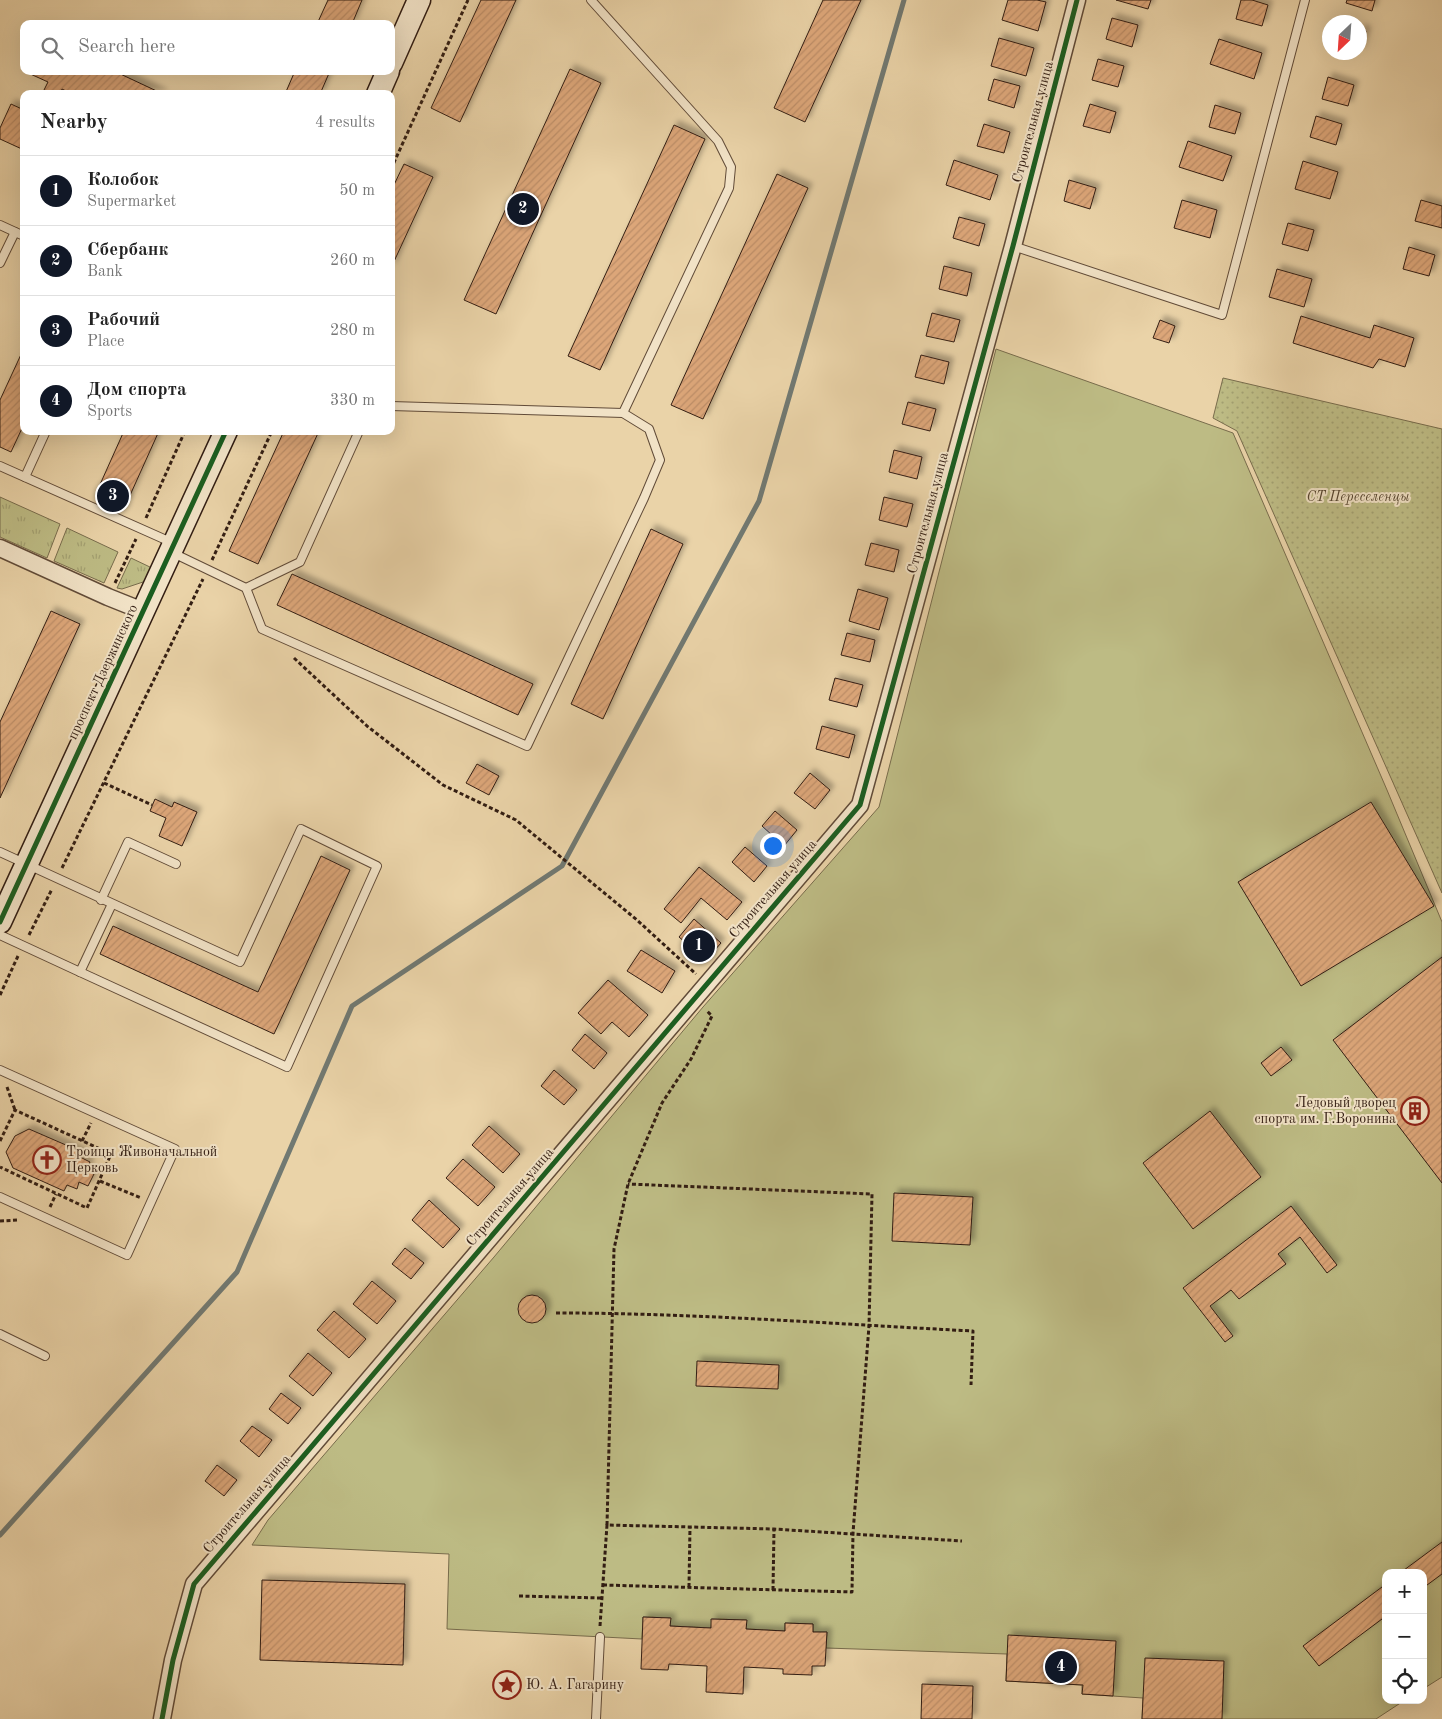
<!DOCTYPE html>
<meta charset="utf-8">
<style>
:root{--surface:#fff;--page:#f6f6f6;--text:#222;--muted:#767676;--line:#e0e0e0;--accent:#111827}
body{margin:0;font-family:"Old Standard TT",serif;background:var(--page);color:var(--text)}
.controls{position:absolute;right:15px;bottom:15px;display:grid;overflow:hidden;border-radius:10px;box-shadow:0 5px 20px #0002}
.controls button{width:45px;height:45px;display:grid;place-items:center;padding:0;border:0;border-bottom:1px solid var(--line);background:var(--surface);color:var(--text);font:25px sans-serif}
.compass{position:absolute;left:1322px;top:15px;width:45px;height:45px;border-radius:50%;background:var(--surface);box-shadow:0 5px 20px #0002;rotate:205deg}
.you{position:absolute;left:772px;top:845px;width:18px;height:18px;margin:-12px;border:4px solid #fff;border-radius:50%;background:#1a73e8;box-shadow:0 0 0 8px #1a73e833}
.badge{display:grid;place-items:center;width:32px;height:32px;border-radius:50%;background:var(--accent);color:#fff;font-size:16px;font-weight:700}
.pin{position:absolute;translate:-50% -50%;border:2px solid #fff;box-shadow:0 1px 5px #0006}
.list{margin:0;padding:0;list-style:none}
h2{display:flex;justify-content:space-between;align-items:center;height:65px;margin:0;padding:0 20px;font-size:21px}
h2 small{font-size:16px;font-weight:400;color:var(--muted)}
.list li{display:grid;grid-template-columns:32px 1fr auto;gap:15px;align-items:center;box-sizing:border-box;height:70px;padding:0 20px;border-top:1px solid var(--line)}
.list b{display:block;font-size:19px;white-space:nowrap}
.list p{margin:0;font-size:16px;white-space:nowrap;color:var(--muted)}
.list em{font-size:16px;font-style:normal;color:var(--muted)}
.icon{flex:none;width:28px;height:28px;fill:none;stroke:currentColor;stroke-width:2;stroke-linecap:round;stroke-linejoin:round}
.map{position:relative;flex:none;width:1442px;height:1719px;overflow:hidden}
.search{position:absolute;background:var(--surface);box-shadow:0 5px 20px #0002;left:20px;top:20px;width:375px;height:55px;display:flex;align-items:center;gap:12px;box-sizing:border-box;padding:0 18px;border-radius:10px;color:var(--muted);font-size:19px}
.panel{position:absolute;background:var(--surface);box-shadow:0 5px 20px #0002;left:20px;top:90px;width:375px;height:345px;border-radius:10px}
.map>svg:first-child{display:block}
.grass{fill:url(#grass-tufts);stroke:#786c4c}
.park{fill:#bdbb84;stroke:#786c4c}
.garden{fill:url(#garden-dots);stroke:#786c4c}
.lines{fill:none;stroke-linecap:round;stroke-linejoin:round}
.stream{stroke:#717972;stroke-width:5}
.building{fill:url(#building-hatch);stroke:#331e13;filter:url(#shadow)}
.lane-casing{stroke:#614b38;stroke-width:10}
.street-casing{stroke:#614b38;stroke-width:19}
.secondary-casing{stroke:#331e13;stroke-width:25}
.path{stroke:#331e13;stroke-width:3;stroke-dasharray:4 2.5;stroke-linecap:butt}
.lane{stroke:#f1e2c6;stroke-width:8}
.street{stroke:#f1e2c6;stroke-width:16}
.secondary{stroke:#f1e2c6;stroke-width:22}
.cycleway-casing{stroke:#f1e2c6;stroke-width:8}
.cycleway{stroke:#1b5e20;stroke-width:5}
.labels{text-anchor:middle;dominant-baseline:central;stroke-width:4;stroke-linejoin:round;paint-order:stroke}
.street-label{font-size:14px;fill:#331e13;stroke:#f1e2c6}
.park-label{font-size:14px;font-style:italic;fill:#56452f;stroke:#f1e2c6}
.poi-label{font-size:14px;fill:#331e13;stroke:#f1e2c6;text-anchor:start}
</style>
<div class="map">
<svg width="1442" height="1719" viewBox="0 0 1442 1719">
<defs>
<pattern id="grass-tufts" width="24" height="20" patternUnits="userSpaceOnUse" patternTransform="scale(1.25)"><rect width="24" height="20" fill="#bdbb84"/><path d="M3 7l-1-3M5 7V3M7 7l1-3M15 17l-1-3M17 17v-4M19 17l1-3" fill="none" stroke="#a3a071"/></pattern>
<pattern id="garden-dots" width="8" height="8" patternUnits="userSpaceOnUse" patternTransform="scale(1.25)"><rect width="8" height="8" fill="#bdbb84"/><path d="M2 2h.1M6 6h.1" fill="none" stroke="#a3a071" stroke-width="1.8" stroke-linecap="round"/></pattern>
<pattern id="building-hatch" width="6" height="6" patternUnits="userSpaceOnUse" patternTransform="scale(1.25)"><rect width="6" height="6" fill="#dca679"/><path d="M-1 1l2-2M0 6l6-6M5 7l2-2" fill="none" stroke="#bd8e68"/></pattern>
<filter id="shadow"><feDropShadow dx="4.5" dy="-4.5" stdDeviation="2.5" flood-color="#0004"/></filter>
</defs>
<rect width="100%" height="100%" fill="#ead3a8"/>
<filter id="stains"><feTurbulence type="fractalNoise" baseFrequency=".004" numOctaves="4"/><feColorMatrix values="0 0 0 0 .2 0 0 0 0 .09 0 0 0 0 .02 0 0 0 .5 -.17"/></filter>
<radialGradient id="worn" r=".72"><stop offset=".6" stop-color="#630" stop-opacity="0"/><stop offset="1" stop-color="#630" stop-opacity=".3"/></radialGradient>
<!-- grass -->
<g class="grass">
<path d="M0,497l60,27 -13,34 -47,-21z"/>
<path d="M67,528l51,24 -14,31 -50,-22z"/>
<path d="M131,558l21,10 -6,13 -24,8 -5,-1z"/>
</g>
<!-- park -->
<path class="park" d="M996,349l237,84 154,357 55,132v755l-19,12v-116h-37v127h19l-29,19h-234l1,-21 -61,-4v-9l-76,-4 1,-27 -181,-6 1,-16h-14v-8l-28,-1v8l-39,-2v-9l-34,-1 -1,9 -41,-2v-8l-27,-1 -1,22 -195,-10 2,-75 -197,-9 16,-25 226,-263 209,-250 176,-200z"/>
<!-- garden -->
<path class="garden" d="M1223,378l219,51v464l-205,-462 -24,-13z"/>
<g class="lines">
<!-- stream -->
<path class="stream" d="M0,1535l237,-263 115,-266 210,-140 197,-365 145,-501"/>
</g>
<!-- building -->
<g class="building">
<path d="M328,0h34l-10,24h-35z"/>
<path d="M481,0h35l-56,122 -29,-14z"/>
<path d="M823,0h38l-56,122 -31,-14z"/>
<path d="M1008,0h29l9,2 -8,29 -36,-11z"/>
<path d="M1116,0h35l-3,9z"/>
<path d="M1241,0h11l16,5 -6,21 -26,-7z"/>
<path d="M1347,0h28l-3,11 -26,-8z"/>
<path d="M1112,18l26,7 -6,22 -26,-8z"/>
<path d="M1360,29l6,2 -6,21z"/>
<path d="M999,38l35,10 -8,28 -35,-10z"/>
<path d="M1219,39l43,14 -8,26 -44,-15z"/>
<path d="M1098,59l26,7 -6,21 -26,-7z"/>
<path d="M570,69l31,14 -105,231 -32,-14z"/>
<path d="M26,71h88l49,23h-91l-10,-5 -2,5h-18l6,-12 -22,-10z"/>
<path d="M295,71h35l-10,23h-35z"/>
<path d="M1328,77l26,8 -6,21 -26,-7z"/>
<path d="M994,79l26,7 -6,22 -26,-8z"/>
<path d="M11,104l13,6v40l-24,-11v-11z"/>
<path d="M1090,104l26,8 -6,21 -27,-7z"/>
<path d="M1215,105l26,8 -6,21 -26,-7z"/>
<path d="M1316,116l26,8 -6,21 -26,-8z"/>
<path d="M984,124l26,8 -6,21 -27,-7z"/>
<path d="M674,125l31,14 -105,231 -32,-14z"/>
<path d="M1188,141l44,15 -9,25 -44,-14z"/>
<path d="M954,160l44,15 -8,25 -44,-15z"/>
<path d="M1303,161l35,11 -8,27 -35,-10z"/>
<path d="M404,164l29,13 -42,91v-77z"/>
<path d="M777,174l31,14 -105,231 -32,-14z"/>
<path d="M1069,180l27,8 -6,21 -26,-8z"/>
<path d="M1182,200l35,10 -7,28 -36,-10z"/>
<path d="M1421,200l21,6v22l-27,-7z"/>
<path d="M959,217l26,7 -6,22 -26,-8z"/>
<path d="M1288,223l26,7 -6,21 -26,-7z"/>
<path d="M1409,247l26,8 -6,21 -26,-7z"/>
<path d="M944,266l28,7 -5,23 -28,-7z"/>
<path d="M1277,269l35,10 -8,28 -35,-10z"/>
<path d="M932,313l28,7 -6,22 -28,-6z"/>
<path d="M1301,316l69,22 4,-13 40,13 -9,29 -26,-8 -6,9 -80,-25z"/>
<path d="M1160,320l15,6 -6,17 -16,-5z"/>
<path d="M24,348v76l-13,28 -11,-5v-47z"/>
<path d="M921,355l28,7 -5,22 -29,-7z"/>
<path d="M908,402l28,7 -6,22 -28,-7z"/>
<path d="M124,431h35l-32,71 -29,-13z"/>
<path d="M284,431h35l-61,133 -29,-13z"/>
<path d="M894,450l28,7 -5,22 -28,-7z"/>
<path d="M884,497l29,7 -6,23 -28,-7z"/>
<path d="M651,529l32,15 -80,175 -32,-15z"/>
<path d="M871,543l28,7 -5,22 -29,-7z"/>
<path d="M292,574l241,110 -15,31 -241,-110z"/>
<path d="M858,589l30,9 -9,32 -30,-9z"/>
<path d="M51,611l29,13 -80,174v-76z"/>
<path d="M847,633l28,7 -5,22 -29,-7z"/>
<path d="M835,678l28,7 -6,22 -28,-7z"/>
<path d="M822,726l33,9 -6,23 -33,-9z"/>
<path d="M477,764l22,12 -10,19 -23,-12z"/>
<path d="M810,773l20,17 -15,19 -21,-16z"/>
<path d="M155,799l17,8 2,-5 23,10 -15,34 -23,-10 7,-18 -16,-7z"/>
<path d="M1371,802l63,104 -133,80 -63,-104z"/>
<path d="M775,811l22,19 -13,16 -22,-20z"/>
<path d="M745,847l22,19 -13,16 -22,-20z"/>
<path d="M321,856l29,14 -76,164 -174,-80 13,-28 145,66z"/>
<path d="M699,867l43,35 -15,18 -26,-22 -20,25 -17,-14z"/>
<path d="M694,919l27,24 -15,17 -27,-23z"/>
<path d="M641,950l34,21 -13,22 -35,-22z"/>
<path d="M1442,957v226l-109,-143z"/>
<path d="M608,980l40,35 -19,22 -17,-15 -11,12 -23,-21z"/>
<path d="M585,1034l22,19 -13,16 -22,-19z"/>
<path d="M1281,1047l11,13 -21,16 -10,-13z"/>
<path d="M554,1070l23,20 -13,15 -23,-19z"/>
<path d="M1210,1111l51,66 -68,52 -50,-66z"/>
<path d="M489,1126l31,28 -17,19 -31,-28z"/>
<path d="M29,1129l53,23 -2,5 10,5 -4,8 8,4 -6,12 -9,-4 -2,7 -10,-4 -3,6 -51,-23 -7,-16 9,-16z"/>
<path d="M463,1159l32,28 -17,19 -32,-28z"/>
<path d="M894,1193l79,4 -3,48 -78,-4z"/>
<path d="M429,1200l31,29 -17,19 -31,-28z"/>
<path d="M1291,1206l46,59 -10,8 -27,-36 -22,17 8,10 -47,35 -8,-9 -21,16 23,30 -8,6 -42,-54z"/>
<path d="M405,1248l19,15 -13,16 -19,-15z"/>
<path d="M372,1281l24,20 -19,23 -24,-20z"/>
<circle cx="532" cy="1309" r="14"/>
<path d="M334,1311l32,28 -17,19 -32,-28z"/>
<path d="M308,1353l24,20 -19,23 -24,-20z"/>
<path d="M697,1361l82,4 -1,24 -82,-3z"/>
<path d="M281,1393l20,15 -13,16 -19,-15z"/>
<path d="M252,1426l20,14 -13,17 -19,-16z"/>
<path d="M217,1465l20,15 -13,16 -19,-15z"/>
<path d="M1442,1542v32l-19,14v-15h-23z"/>
<path d="M262,1580l143,4 -2,81 -143,-5z"/>
<path d="M1386,1584v32l-67,50 -16,-20z"/>
<path d="M643,1617l28,1 -1,8 41,2v-9l36,1 -1,9 39,2v-8l28,1v8h14l-2,34h-13v9l-29,-1v-5l-39,-2 -1,27 -37,-2 1,-26 -38,-2 -1,6 -27,-1z"/>
<path d="M1008,1635l108,6 -3,55 -31,-2 1,-9 -77,-4z"/>
<path d="M1145,1658l79,3 -2,58h-80z"/>
<path d="M922,1684l51,2 -1,33h-51z"/>
</g>
<g class="lines">
<defs>
<g id="lane">
<path d="M591,0l127,141 13,26 -2,21 -106,225"/>
<path d="M0,225l24,11"/>
<path d="M1013,246l209,69 83,-315"/>
<path d="M0,263l15,-31"/>
<path d="M0,466l173,77"/>
<path d="M25,477l21,-46"/>
<path d="M173,553l73,35 16,41 265,117 117,-248 16,-38 -11,-31 -26,-16 -232,-7"/>
<path d="M246,588l54,-26 59,-131"/>
<path d="M0,852l240,110 61,-133 76,37 -90,201 -207,-95"/>
<path d="M101,900l27,-58 48,22"/>
<path d="M0,935l80,37 32,-68"/>
<path d="M0,1070l175,79 -48,106 -127,-58"/>
<path d="M0,1334l45,22"/>
<path d="M596,1719l4,-82"/>
</g>
<g id="street">
<path d="M0,548l108,49 35,14"/>
<path d="M162,1719l11,-59 21,-76 666,-779 153,-559 64,-246"/>
</g>
<g id="secondary">
<path d="M391,63l28,-63"/>
<path d="M378,94l10,-23"/>
<path d="M0,922l226,-491"/>
</g>
</defs>
<!-- lane casing -->
<use href="#lane" class="lane-casing"/>
<!-- street casing -->
<use href="#street" class="street-casing"/>
<!-- secondary casing -->
<use href="#secondary" class="secondary-casing"/>
<!-- path -->
<g class="path">
<path d="M391,169l77,-169"/>
<path d="M146,518l39,-87"/>
<path d="M212,560l60,-129"/>
<path d="M115,583l21,-44"/>
<path d="M294,658l73,68 76,59 73,35 121,100 59,54"/>
<path d="M104,783l48,22"/>
<path d="M62,868l141,-289"/>
<path d="M29,935l23,-46"/>
<path d="M0,995l18,-39"/>
<path d="M7,1087l8,23"/>
<path d="M0,1141l15,-31 96,44 -24,54 -87,-41"/>
<path d="M82,1141l9,-18"/>
<path d="M100,1181l41,17"/>
<path d="M50,1207l6,-13"/>
<path d="M0,1221l19,-1"/>
<path d="M556,1313c139,0 278,11 417,18l-2,54"/>
<path d="M607,1525l7,-276 14,-65 34,-81 29,-44 21,-43 -6,-6"/>
<path d="M603,1585l249,7 1,-59 16,-207 3,-132 -244,-10"/>
<path d="M689,1587l1,-60"/>
<path d="M773,1590l1,-61"/>
<path d="M519,1596l83,2"/>
<path d="M600,1626l7,-101 167,4 188,12"/>
</g>
<!-- lane -->
<use href="#lane" class="lane"/>
<!-- street -->
<use href="#street" class="street"/>
<!-- secondary -->
<use href="#secondary" class="secondary"/>
<defs>
<g id="cycleway">
<path d="M0,922l226,-491"/>
<path d="M162,1719l11,-59 21,-76 666,-779 153,-559 64,-246"/>
</g>
</defs>
<!-- cycleway casing -->
<use href="#cycleway" class="cycleway-casing"/>
<!-- cycleway -->
<use href="#cycleway" class="cycleway"/>
</g>
<!-- icons -->
<defs>
<symbol id="building-ring" viewBox="-11 -11 22 22"><circle r="9.5" fill="#f1e2c6" stroke="#8f2418" stroke-width="1.5"/><path d="M-4-6H4V6H1V3H-1V6H-4ZM-2.5-4.3h1.7v1.8h-1.7ZM.8-4.3h1.7v1.8H.8ZM-2.5-1h1.7V.8h-1.7ZM.8-1h1.7V.8H.8Z" fill="#8f2418"/></symbol>
<symbol id="church-ring" viewBox="-11 -11 22 22"><circle r="9.5" fill="#f1e2c6" stroke="#8f2418" stroke-width="1.5"/><path d="M-1.2-6h2.4v3.5h3.3v2.4h-3.3V6h-2.4V-.1h-3.3v-2.4h3.3Z" fill="#8f2418"/></symbol>
<symbol id="sight-ring" viewBox="-11 -11 22 22"><circle r="9.5" fill="#f1e2c6" stroke="#8f2418" stroke-width="1.5"/><path d="M0-6L1.8-2.2L6-1.7L2.9 1.2L3.7 5.4L0 3.3L-3.7 5.4L-2.9 1.2L-6-1.7L-1.8-2.2Z" fill="#8f2418"/></symbol>
</defs>
<g fill-rule="evenodd">
<use href="#building-ring" x="1399" y="1095" width="32" height="32"/>
<use href="#church-ring" x="31" y="1144" width="32" height="32"/>
<use href="#sight-ring" x="491" y="1669" width="32" height="32"/>
</g>
<g class="labels">
<!-- street labels -->
<g class="street-label">
<text transform="translate(1033 122) rotate(-75)">Строительная улица</text>
<text transform="translate(928 513) rotate(-75)">Строительная улица</text>
<text transform="translate(103 672) rotate(-65)">проспект Дзержинского</text>
<text transform="translate(773 889) rotate(-49)">Строительная улица</text>
<text transform="translate(510 1197) rotate(-49)">Строительная улица</text>
<text transform="translate(247 1504) rotate(-49)">Строительная улица</text>
</g>
<!-- park labels -->
<g class="park-label">
<text x="1358" y="497">СТ Переселенцы</text>
</g>
<!-- poi labels -->
<g class="poi-label">
<text x="1396" y="1103" text-anchor="end">Ледовый дворец<tspan x="1396" dy="16">спорта им. Г.Воронина</tspan></text>
<text x="66" y="1152">Троицы Живоначальной<tspan x="66" dy="16">Церковь</tspan></text>
<text x="526" y="1685">Ю. А. Гагарину</text>
</g>
</g>
<rect width="100%" height="100%" filter="url(#stains)"/>
<rect width="100%" height="100%" fill="url(#worn)"/>
</svg>
<div class="controls">
<button>+</button>
<button>−</button>
<button><svg class="icon" aria-label="locate" viewBox="0 0 24 24"><circle cx="12" cy="12" r="6"/><path d="M12 2v4M12 18v4M2 12h4M18 12h4"/></svg></button>
</div>
<svg class="compass" viewBox="-18 -18 36 36"><path d="M0-13l5 13h-10z" fill="#e53935"/><path d="M0 13l5-13h-10z" fill="#767676"/></svg>
<div class="you"></div>
<div class="pin badge" style="left:699px;top:946px">1</div>
<div class="pin badge" style="left:523px;top:209px">2</div>
<div class="pin badge" style="left:113px;top:496px">3</div>
<div class="pin badge" style="left:1061px;top:1667px">4</div>
<div class="search"><svg class="icon" aria-label="search" viewBox="0 0 24 24"><circle cx="10" cy="10" r="6"/><path d="M15 15l6 6"/></svg>Search here</div>
<section class="panel">
<h2>Nearby<small>4 results</small></h2>
<ul class="list">
<li><span class="badge">1</span><div><b>Колобок</b><p>Supermarket</p></div><em>50 m</em></li>
<li><span class="badge">2</span><div><b>Сбербанк</b><p>Bank</p></div><em>260 m</em></li>
<li><span class="badge">3</span><div><b>Рабочий</b><p>Place</p></div><em>280 m</em></li>
<li><span class="badge">4</span><div><b>Дом спорта</b><p>Sports</p></div><em>330 m</em></li>
</ul>
</section>
</div>
